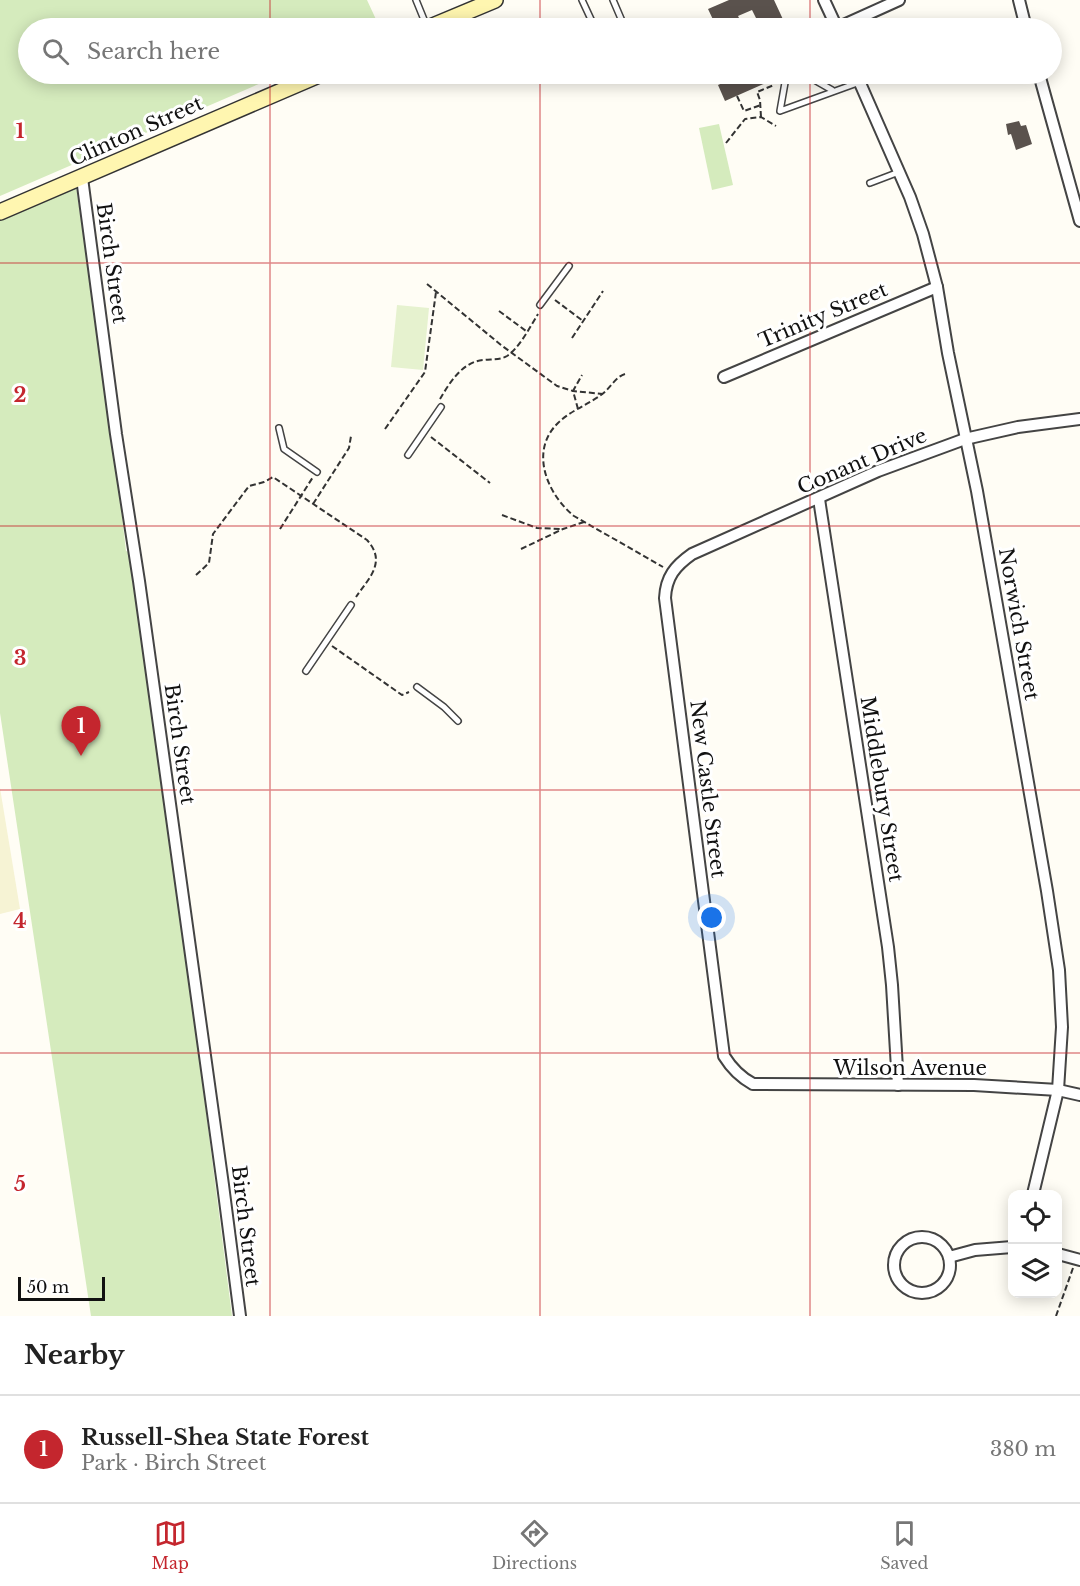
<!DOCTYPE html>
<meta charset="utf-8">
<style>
:root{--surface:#fff;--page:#f6f6f6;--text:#222;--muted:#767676;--line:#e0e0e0;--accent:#c4262e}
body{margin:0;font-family:"Libre Baskerville",serif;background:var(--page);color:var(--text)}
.controls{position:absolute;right:18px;bottom:18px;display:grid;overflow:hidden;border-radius:12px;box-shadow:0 3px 15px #0003}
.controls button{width:54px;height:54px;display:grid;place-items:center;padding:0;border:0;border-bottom:2px solid var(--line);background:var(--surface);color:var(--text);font:30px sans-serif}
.scale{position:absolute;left:18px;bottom:15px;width:87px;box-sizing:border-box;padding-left:6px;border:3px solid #111;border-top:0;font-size:16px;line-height:21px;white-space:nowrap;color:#111;-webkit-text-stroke:4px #fff;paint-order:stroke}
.you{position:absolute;left:712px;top:918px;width:21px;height:21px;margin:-15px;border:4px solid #fff;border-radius:50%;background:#1a73e8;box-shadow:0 0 0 9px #1a73e833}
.badge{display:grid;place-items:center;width:39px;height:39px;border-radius:50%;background:var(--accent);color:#fff;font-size:20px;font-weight:700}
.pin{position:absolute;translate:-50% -50px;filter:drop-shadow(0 2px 3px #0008)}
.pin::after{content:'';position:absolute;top:32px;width:21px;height:18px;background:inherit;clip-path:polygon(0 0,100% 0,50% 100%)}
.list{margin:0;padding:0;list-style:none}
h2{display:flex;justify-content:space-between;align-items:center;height:78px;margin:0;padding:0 24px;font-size:26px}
h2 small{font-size:20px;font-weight:400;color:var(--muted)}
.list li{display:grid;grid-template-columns:39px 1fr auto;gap:18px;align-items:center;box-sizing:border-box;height:108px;padding:0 24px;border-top:2px solid var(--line)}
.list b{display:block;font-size:22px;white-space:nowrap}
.list p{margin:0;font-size:20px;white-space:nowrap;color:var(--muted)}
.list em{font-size:20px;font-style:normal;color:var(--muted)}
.icon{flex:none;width:33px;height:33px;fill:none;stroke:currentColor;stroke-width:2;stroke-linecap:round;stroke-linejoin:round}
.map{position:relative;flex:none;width:1080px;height:1316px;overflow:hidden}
.search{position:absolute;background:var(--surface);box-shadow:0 3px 15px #0003;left:18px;right:18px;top:18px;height:66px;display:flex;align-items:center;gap:15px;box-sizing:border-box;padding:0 21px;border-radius:33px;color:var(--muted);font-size:22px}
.sheet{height:186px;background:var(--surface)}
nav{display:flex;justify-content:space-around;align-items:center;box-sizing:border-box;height:84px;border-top:2px solid var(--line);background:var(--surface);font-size:16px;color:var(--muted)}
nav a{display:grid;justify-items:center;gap:3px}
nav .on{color:var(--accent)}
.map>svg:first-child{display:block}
.farmland{fill:#f6f3d4}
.green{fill:#d5ebbd}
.pitch{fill:#e6f2cf}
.building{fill:#5a524d}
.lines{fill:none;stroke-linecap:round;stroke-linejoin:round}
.lane-casing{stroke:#444;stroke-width:8}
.street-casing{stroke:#444;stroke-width:14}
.secondary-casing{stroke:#333;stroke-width:18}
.path{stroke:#333;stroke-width:2;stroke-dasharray:6 3;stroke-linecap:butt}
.lane{stroke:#fff;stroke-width:5}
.street{stroke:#fff;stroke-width:10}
.secondary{stroke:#fff6b0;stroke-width:15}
.grid{fill:none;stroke:#c4262e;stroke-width:1.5;stroke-opacity:0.55}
.labels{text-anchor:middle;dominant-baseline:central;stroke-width:6;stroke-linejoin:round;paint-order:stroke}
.street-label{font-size:20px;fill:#111;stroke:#fff}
.grid-label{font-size:20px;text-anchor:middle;font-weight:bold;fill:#c4262e;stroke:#fff;stroke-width:6;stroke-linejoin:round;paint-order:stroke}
</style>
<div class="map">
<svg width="1080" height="1316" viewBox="0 0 1080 1316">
<rect width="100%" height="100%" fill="#fffdf5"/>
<!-- farmland -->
<path class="farmland" d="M0,788l20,121 -20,5z"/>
<!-- green -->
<g class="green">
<path d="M0,0h367l13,28h-352v46h254l-282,122z"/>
<path d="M719,124l14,61 -21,5 -13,-62z"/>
<path d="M76,186l37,253 13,112 3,1 70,504 33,260h-141l-91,-603v-508z"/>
</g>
<!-- pitch -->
<path class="pitch" d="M397,305l32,3 -6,62 -32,-3z"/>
<!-- building -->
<g class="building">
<path d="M729,0h45l13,28 7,-3 2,3h-35l-9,-18 -14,6 6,12h-27l-9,-19z"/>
<path d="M736,74h28l4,8 -43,19 -7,-16 20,-9z"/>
<path d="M1019,121l2,5 5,-1 6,19 -16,6 -5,-16 -3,1 -2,-11z"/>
</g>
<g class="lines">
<defs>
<g id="lane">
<path d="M416,0l11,27"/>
<path d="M582,0l13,28"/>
<path d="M613,0l12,28"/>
<path d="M791,74l-5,3 -6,34 80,-29"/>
<path d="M804,74l28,16"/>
<path d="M870,183l29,-11"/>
<path d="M540,305l29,-39"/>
<path d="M279,428l5,21 33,23"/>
<path d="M408,455l33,-48"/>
<path d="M306,671l45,-66"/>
<path d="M417,687l27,20 14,14"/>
</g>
<g id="street">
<path d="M824,0l13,28"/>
<path d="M1019,0l7,28"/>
<path d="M837,28l62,-28"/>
<path d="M856,74l54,123 13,37 14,53 11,66 29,138 70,400 12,79 3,57 -4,63 -25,104"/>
<path d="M1039,74l41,147"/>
<path d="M82,178l34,256 23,147 84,604 17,131"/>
<path d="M724,377l213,-90"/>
<path d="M1080,419l-62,8 -53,12 -87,32 -186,83c-17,12 -26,23 -27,44l59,458c8,13 16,21 29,28l221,1 84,5 22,5"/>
<path d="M819,499l69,448 4,38 6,100"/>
<circle cx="922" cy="1265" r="28"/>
<path d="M1058,1254l22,6"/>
<path d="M949,1257l26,-7 37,-3"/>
</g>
<g id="secondary">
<path d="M428,28l67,-28"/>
<path d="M0,212l321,-138"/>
</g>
</defs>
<!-- lane casing -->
<use href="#lane" class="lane-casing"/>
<!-- street casing -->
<use href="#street" class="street-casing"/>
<!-- secondary casing -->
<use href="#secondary" class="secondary-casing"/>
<!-- path -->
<g class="path">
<path d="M737,96l7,15 17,-6"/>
<path d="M761,117l-1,-17 -3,-8 17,-7"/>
<path d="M726,143l19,-24 16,-2 15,9"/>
<path d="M427,284l74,61 56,41 16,5 30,3"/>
<path d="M555,300l28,21"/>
<path d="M499,311l27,20"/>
<path d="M572,338l31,-47"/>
<path d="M625,374c-10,3 -15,15 -24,21 -14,10 -31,16 -43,28 -29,28 -11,71 16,93l89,51"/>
<path d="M440,399c10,-17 23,-38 44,-39 8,-1 16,0 23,-4 13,-9 23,-29 31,-42"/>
<path d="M578,409l-5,-18 9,-16"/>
<path d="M385,429l40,-57 11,-80"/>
<path d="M431,437l59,46"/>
<path d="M313,504l36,-56 2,-12"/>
<path d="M502,515l35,13 23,1"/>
<path d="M280,529l33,-52"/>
<path d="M521,549l42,-20 21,-7"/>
<path d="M196,575l13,-12 4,-29 36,-48 15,-4 9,-5 94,63c20,22 2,38 -11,57"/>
<path d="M332,646l70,49 7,-3"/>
<path d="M1056,1316l17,-48"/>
</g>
<!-- lane -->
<use href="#lane" class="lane"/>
<!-- street -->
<use href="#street" class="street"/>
<!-- secondary -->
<use href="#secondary" class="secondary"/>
</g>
<!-- grid -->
<path class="grid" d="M270,0v28M540,0v28M810,0v28M270,74v1242M540,74v1242M810,74v1242M0,263h1080M0,526h1080M0,790h1080M0,1053h1080"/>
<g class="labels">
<!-- street labels -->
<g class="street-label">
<text transform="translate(136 131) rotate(-24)">Clinton Street</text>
<text transform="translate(112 263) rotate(82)">Birch Street</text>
<text transform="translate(823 315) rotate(-23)">Trinity Street</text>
<text transform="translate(862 461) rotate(-23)">Conant Drive</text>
<text transform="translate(1019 624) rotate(80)">Norwich Street</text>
<text transform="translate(180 744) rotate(82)">Birch Street</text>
<text transform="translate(708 789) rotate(83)">New Castle Street</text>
<text transform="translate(882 789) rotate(81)">Middlebury Street</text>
<text x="910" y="1068">Wilson Avenue</text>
<text transform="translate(246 1226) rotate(83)">Birch Street</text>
</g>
</g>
<g class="grid-label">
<text x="20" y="138">1</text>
<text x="20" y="402">2</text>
<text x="20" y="665">3</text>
<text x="20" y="928">4</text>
<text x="20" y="1191">5</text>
</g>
</svg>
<div class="controls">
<button><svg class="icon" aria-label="locate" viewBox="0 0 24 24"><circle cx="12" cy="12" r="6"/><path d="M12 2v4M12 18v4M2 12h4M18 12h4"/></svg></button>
<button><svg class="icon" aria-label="layers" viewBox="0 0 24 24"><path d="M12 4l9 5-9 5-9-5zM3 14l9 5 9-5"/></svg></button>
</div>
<div class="scale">50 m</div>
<div class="you"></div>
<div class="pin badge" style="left:81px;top:756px">1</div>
<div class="search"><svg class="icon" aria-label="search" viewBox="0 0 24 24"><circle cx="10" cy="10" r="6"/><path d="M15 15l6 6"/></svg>Search here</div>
</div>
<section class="sheet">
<h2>Nearby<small></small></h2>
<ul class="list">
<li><span class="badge">1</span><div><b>Russell-Shea State Forest</b><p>Park · Birch Street</p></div><em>380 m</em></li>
</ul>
</section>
<nav>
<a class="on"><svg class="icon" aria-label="map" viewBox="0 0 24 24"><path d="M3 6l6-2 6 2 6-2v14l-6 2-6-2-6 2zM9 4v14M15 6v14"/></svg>Map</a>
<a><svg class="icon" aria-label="directions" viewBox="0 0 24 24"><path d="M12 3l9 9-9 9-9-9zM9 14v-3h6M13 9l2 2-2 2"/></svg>Directions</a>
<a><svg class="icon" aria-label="saved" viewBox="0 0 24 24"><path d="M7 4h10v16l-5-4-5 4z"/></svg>Saved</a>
</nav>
